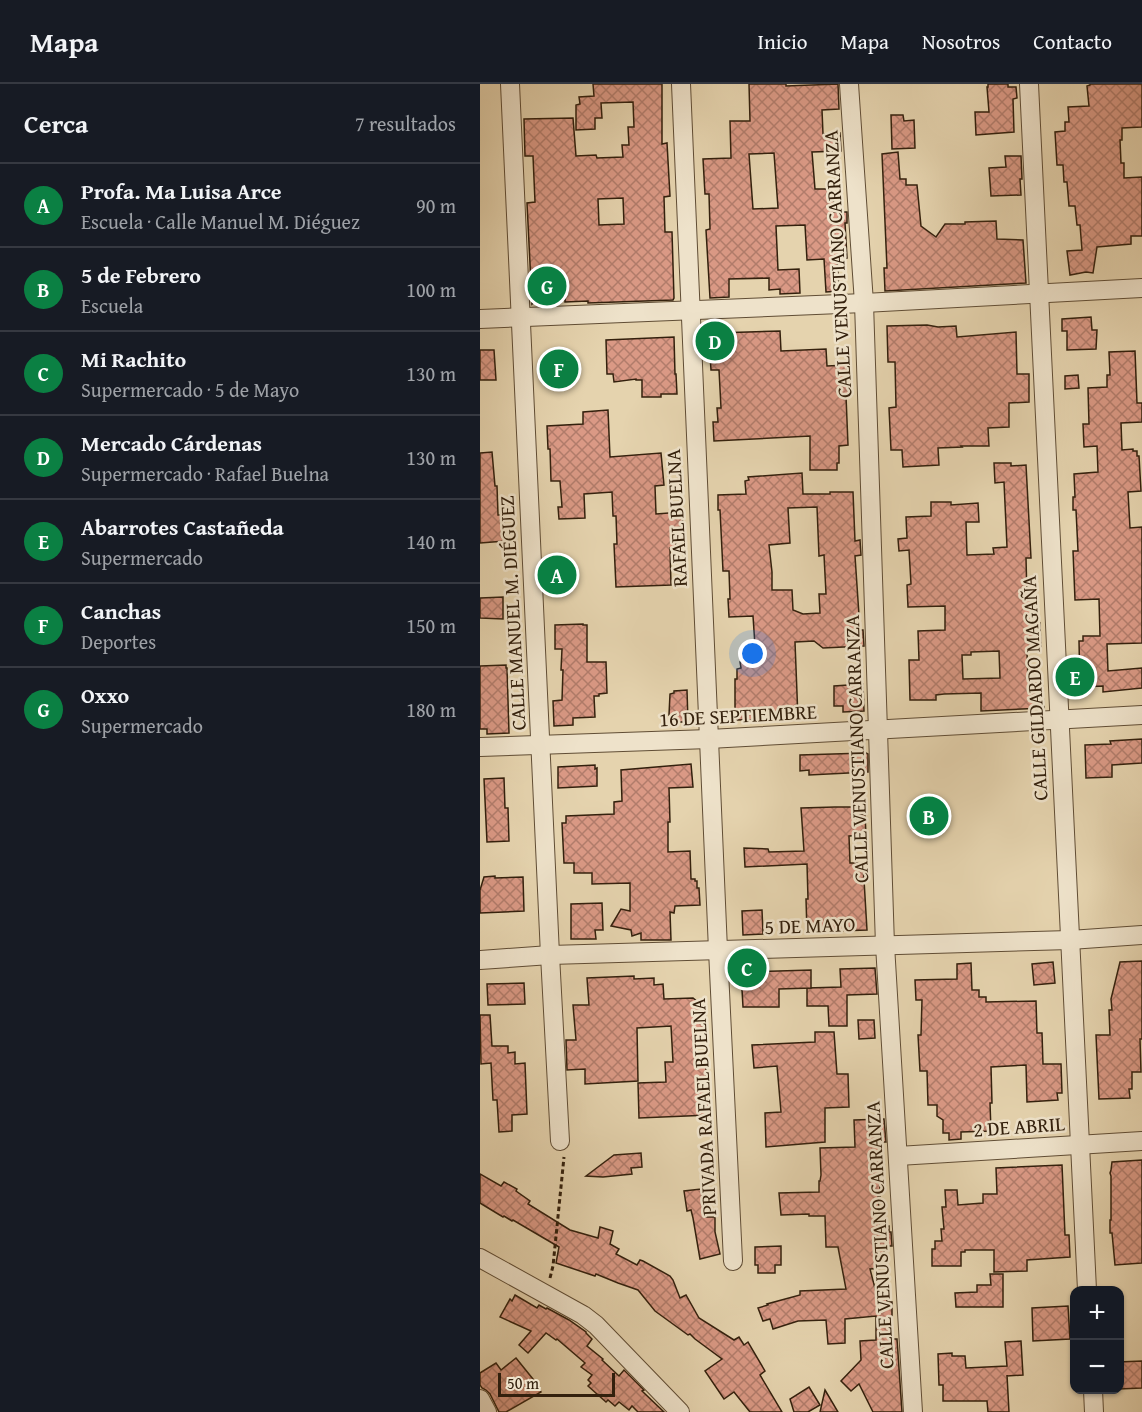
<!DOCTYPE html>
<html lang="es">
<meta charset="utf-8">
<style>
:root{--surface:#171b24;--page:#20242c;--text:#f1f3f6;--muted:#9ea1a6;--line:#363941;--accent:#0b8043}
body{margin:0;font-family:"Gentium Book Plus",serif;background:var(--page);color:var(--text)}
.controls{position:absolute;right:18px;bottom:18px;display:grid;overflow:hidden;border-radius:12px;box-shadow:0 2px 4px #0004}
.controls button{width:54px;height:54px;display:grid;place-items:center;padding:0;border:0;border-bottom:2px solid var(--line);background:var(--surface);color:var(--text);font:30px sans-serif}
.scale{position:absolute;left:18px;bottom:15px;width:117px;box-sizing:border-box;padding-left:6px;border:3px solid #33200d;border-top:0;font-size:16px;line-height:21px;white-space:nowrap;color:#33200d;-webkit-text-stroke:4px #eee2ca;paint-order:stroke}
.you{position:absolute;left:273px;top:570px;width:21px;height:21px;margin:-15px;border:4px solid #fff;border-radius:50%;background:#1a73e8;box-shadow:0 0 0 9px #1a73e833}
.badge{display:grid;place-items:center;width:39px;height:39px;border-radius:50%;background:var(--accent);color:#fff;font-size:20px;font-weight:700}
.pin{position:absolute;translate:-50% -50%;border:3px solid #fff;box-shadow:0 2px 6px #0006}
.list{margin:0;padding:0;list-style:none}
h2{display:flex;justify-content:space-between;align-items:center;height:78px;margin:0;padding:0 24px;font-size:26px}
h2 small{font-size:20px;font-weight:400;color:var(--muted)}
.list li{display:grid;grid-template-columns:39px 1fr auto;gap:18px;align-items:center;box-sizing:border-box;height:84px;padding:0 24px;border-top:2px solid var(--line)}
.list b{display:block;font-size:22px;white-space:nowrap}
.list p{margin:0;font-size:20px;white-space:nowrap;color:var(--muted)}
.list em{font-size:20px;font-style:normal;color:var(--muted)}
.map{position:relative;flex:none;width:662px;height:1328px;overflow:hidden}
header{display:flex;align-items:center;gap:36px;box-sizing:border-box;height:84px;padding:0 30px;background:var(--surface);border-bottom:2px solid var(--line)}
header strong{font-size:28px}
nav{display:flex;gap:33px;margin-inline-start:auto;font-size:21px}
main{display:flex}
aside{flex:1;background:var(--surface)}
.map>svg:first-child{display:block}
.building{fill:url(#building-cross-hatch);stroke:#33200d;stroke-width:1.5;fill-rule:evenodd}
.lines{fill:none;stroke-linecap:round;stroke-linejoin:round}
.minor-casing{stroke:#604d35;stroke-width:20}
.path{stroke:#33200d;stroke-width:3;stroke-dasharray:4.5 3;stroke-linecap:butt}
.minor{stroke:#eee2ca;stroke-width:18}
.labels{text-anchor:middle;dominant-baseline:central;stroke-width:5;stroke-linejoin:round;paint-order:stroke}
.street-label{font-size:20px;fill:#33200d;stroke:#eee2ca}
</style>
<header>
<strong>Mapa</strong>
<nav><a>Inicio</a><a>Mapa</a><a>Nosotros</a><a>Contacto</a></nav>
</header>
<main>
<aside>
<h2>Cerca<small>7 resultados</small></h2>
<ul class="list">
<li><span class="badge">A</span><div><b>Profa. Ma Luisa Arce</b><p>Escuela · Calle Manuel M. Diéguez</p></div><em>90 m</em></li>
<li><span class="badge">B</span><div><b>5 de Febrero</b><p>Escuela</p></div><em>100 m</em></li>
<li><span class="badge">C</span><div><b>Mi Rachito</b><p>Supermercado · 5 de Mayo</p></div><em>130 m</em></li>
<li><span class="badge">D</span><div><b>Mercado Cárdenas</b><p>Supermercado · Rafael Buelna</p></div><em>130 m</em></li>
<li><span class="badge">E</span><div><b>Abarrotes Castañeda</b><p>Supermercado</p></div><em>140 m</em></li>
<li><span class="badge">F</span><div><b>Canchas</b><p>Deportes</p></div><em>150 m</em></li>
<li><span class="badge">G</span><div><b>Oxxo</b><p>Supermercado</p></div><em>180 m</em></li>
</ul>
</aside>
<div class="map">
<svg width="662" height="1328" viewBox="0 0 662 1328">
<defs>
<pattern id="building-cross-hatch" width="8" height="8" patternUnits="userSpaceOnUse" patternTransform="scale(1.5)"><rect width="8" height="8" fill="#da9985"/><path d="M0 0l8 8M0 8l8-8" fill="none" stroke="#b17c6b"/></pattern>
</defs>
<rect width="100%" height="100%" fill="#e5d3ae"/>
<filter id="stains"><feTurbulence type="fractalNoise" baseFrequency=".00333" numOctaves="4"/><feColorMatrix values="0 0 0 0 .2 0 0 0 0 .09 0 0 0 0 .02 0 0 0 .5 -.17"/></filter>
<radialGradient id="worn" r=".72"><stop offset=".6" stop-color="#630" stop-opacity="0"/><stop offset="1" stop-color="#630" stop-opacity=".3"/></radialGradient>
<!-- building -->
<g class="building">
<path d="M113,0h69v60l5,-1 3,53 -6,1 1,35h7l2,66 -1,2 -85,3v-2l-23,1v-8l-24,1 -9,9 -5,-101 8,-1 -2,-46h-8l-1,-37 49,-1 3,38 20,-1 1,3 26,-1 -1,-12h7l-1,-18h6l-1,-25 -32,1 1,15h-7v11l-19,1v-25l4,-1 -1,-7 15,-1zM143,114l1,26 -25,1 -1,-26z"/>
<path d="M269,0h37v2l52,-2 1,25 -17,1 1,24 17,-1 1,18 -29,1 3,37h18l1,23h13v11h-2l2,35h-10l2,33 -13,1 -2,-33 -17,1 -2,-35 -29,1 2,44 21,-1 1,24 -20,1v-5l-11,1v-12l-40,1v18l-19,1 -4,-68 4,-1 -1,-35h-4l-2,-35 28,-1 -1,-37h20zM294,69l4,55 -25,1 -4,-55z"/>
<path d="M508,0h20v3h8l1,11 -4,1 1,33 -38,3 -1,-23h14l-2,-25h1z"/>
<path d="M610,0h52v43l-20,1v12h-2l1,23h3v15l18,-1v59h-11v8l-34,3 -4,26 -7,-1 -16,3 -3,-24 15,-1 -2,-25h-3l-2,-19h-6l-2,-24h-3l-1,-17h-6l-2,-33 10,-1v-9h4l-1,-15 21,-1 -2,-20 3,-1z"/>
<path d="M411,31h12l1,6 10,-1 1,28 -23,1z"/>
<path d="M418,68l2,27h6v6h11l4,41 15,11 9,-13h20v-2l31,-1 1,18 26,1 3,43 -141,8 -1,-23h3l-5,-114z"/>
<path d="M525,72h16l1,23h-2l1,16 -30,1 -2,-28 17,-1z"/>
<path d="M611,233l1,13h5l-1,19 -29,1v-19h-5v-12z"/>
<path d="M447,241l11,2 18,-1 1,11 59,-5 1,42h12v28l-20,1v24l-21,1 1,18h-28l1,1 -24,1 1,17 -36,2 -1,-17h-11l-2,-42 7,-1 -1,-45h-7l-1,-36z"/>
<path d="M300,247l1,20 45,-2 1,17 20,-1 2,31h-3l2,49 -9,1v17h-2v7h-27v-34l-96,5 -1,-19h5l-1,-14h4l-2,-38h-8l-2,-32 7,-5z"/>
<path d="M194,253l1,37h1l1,20h-16v3h-19v-17h-6v-1l-22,3 -1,-8h-6l-1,-34z"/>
<path d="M0,266h14l2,30h-16z"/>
<path d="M655,267l2,52h5v19l-21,1 1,27 11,-1v2h4v5h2l2,35 -13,1 2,36 12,-1v116l-35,1 1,27 34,-3v20l-39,4v-6l-23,1 -1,-46h4v-5h17l-1,-37 -24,1 -2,-49h5l-2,-41h-3v-13h2l-1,-23 24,-2 -1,-26 -13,1 -1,-23h6l-1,-36 19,-1v-12h3l-1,-23z"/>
<path d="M598,291l1,13 -14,1v-13z"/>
<path d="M128,326l2,47 51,-4 3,32 -9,1 1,28 26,-2 1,15 -8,1 1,20h-6l1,37 -55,2 -2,-43h3l-1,-28h-3l-1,-24 -28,2 1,24 -26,1 -1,-12h4l-2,-26h-9l-1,-32h-2l-1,-23 36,-2v-12z"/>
<path d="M12,368l3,34h2l1,29h6l1,26 -25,2v-90z"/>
<path d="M514,379h17v3l15,-1 5,93h-5l1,39h5l1,27 7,-1 1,29h-14l1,30 14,-1 2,27 -63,3v-18l-37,1 -8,1v5h-26l-1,-40h10l-1,-29 27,-1v-24l-37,1 -1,-22 4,-1 -2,-34 -10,1 -1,-12 9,-1 -1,-21 25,-1v-14h20v3l27,-2 1,19h-13l1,33 27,-1 -1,-6 14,-1 -3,-65 -9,1zM519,567l1,27 -37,1 -1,-24h9v-3z"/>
<path d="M322,389l1,21h27v-2h23l2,49 5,-1 1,15 -6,1 5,74h3l1,16 -41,2 -9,-7 -19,1 3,77 -63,1v-41h2v-10l4,-1 -1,-6 16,-1 -3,-45 -24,1 -1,-18h2l-1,-28h-6l-3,-61h-2v-15l28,-1 -1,-13 4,-1 -1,-3zM337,423l2,49 5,-1 2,39h-7l1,19 -17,1 -10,-4 -1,-20h-20v-18l-3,-27 21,-2 -2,-35z"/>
<path d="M23,513v22l-23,-1v-20z"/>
<path d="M103,540v1h4v37h19l1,31 -8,1v2h-5l1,21 -22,1v7l-19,1 -1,-25 9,-1 1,-30h-2l1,-21h-7v-24z"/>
<path d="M26,581v3h1l2,65 -22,1v-5h-7v-63z"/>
<path d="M383,600l1,27 -21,1v-6h-9v-20z"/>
<path d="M207,606l1,32h-15v-7h-4l1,-21 4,-1v-2z"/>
<path d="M662,655v24l-30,2v12l-26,1 -1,-33 26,-1 -1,-3z"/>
<path d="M386,669l2,1v18l-59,3v-5l-9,1v-16z"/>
<path d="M211,680l2,23 -24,1 1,34h-2v30l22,-1 1,28h4v2h2v7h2l1,17 -25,1 -1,7 -4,-1 1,28h-30v-7l-9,3 -1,-6 -20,-4 10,-17 9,2v-28l-38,1v-11h-18v-10h-10l-2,-40h4v-7l48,-2v-12l8,-1 -1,-31z"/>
<path d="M115,681v4l2,-1v18l-39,2v-21z"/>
<path d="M24,694l1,30h3l1,33 -22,1 -3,-63z"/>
<path d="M355,723h22v8l8,-1 1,21 -17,1 1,27h13l4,67 -60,2 -1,-33h2l-1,-35 -62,3 -1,-19 24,1 1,3 35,-1 -3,-43z"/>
<path d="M15,792v2l28,-1 1,34 -44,2v-23l4,-13z"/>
<path d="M122,819l1,27h-8l1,9h-25v-35z"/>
<path d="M282,826l1,24 -20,1 -1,-24z"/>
<path d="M662,877v78h-2l1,33h-9v17h-3l1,9 -31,1 -3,-64h14l-1,-25h3l-1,-11 9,-37z"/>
<path d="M573,878l2,21 -21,2 -2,-21z"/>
<path d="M491,879l1,27h7v7h7v5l50,-1 1,32h5l1,31h18l1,29h-5l1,7 -31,2 -1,-37 -35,2 1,36h-2l1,28 -30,1v7l-12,1v-7h-6v-13l-6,-4v-11h-9l-1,-34h-7l-2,-36h3l1,-35h-6l-1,-20 42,-1v-15z"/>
<path d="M395,884l2,26 -30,1v31h-18l-1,-20h-21v-18l34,-1 -1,-18z"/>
<path d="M331,886v18l-32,1v18h-36l-2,-35z"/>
<path d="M154,892v3l20,-1v7l9,-1 1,15 29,-1 5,4h4v3h3l1,31h-11l1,25h10v19h2l2,35 -71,3 -1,-35 28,-1 -1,-20h8l-2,-36 -34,2 1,53 -53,3v-15l-18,1 -1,-30h10l-3,-35h16l-2,-27z"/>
<path d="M44,899l1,21 -37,1 -1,-21z"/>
<path d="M0,931h10l2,31h16v7l7,-1v12l10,-1 2,51 -15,1v16l-13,1 -2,-32h-4l-2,-37 -10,1z"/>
<path d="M378,936h16l1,18 -16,1z"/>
<path d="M335,948h19l3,42h11l1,33 -24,1v34l-59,5 -1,-34 16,-1 -4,-46 -23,2 -2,-23 63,-3z"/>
<path d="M404,1035l2,23h-7l1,54h-2l2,31 9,-1v6h2l1,14h-8v22l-14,1 7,27h10v6h5v37h5l5,73h-29l-14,-28 -8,7 -10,-10 20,-21 -1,-19 16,-1v-24l-31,3v24l-17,1 -2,-24 -28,1 -25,8 -3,-10 -7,2 -5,-13 10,-3 -1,-1 33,-9v-4l46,-2 -8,-42h-12l-1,-31h-16v-2l-28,1 -2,-22 40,-1v-11h1l1,-6 -1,-27 35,-1 -1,-27z"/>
<path d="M161,1069l1,14 -11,1 1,6 -29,3 -17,-1 28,-21z"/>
<path d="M662,1076v103l-27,2 -3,-32h-2v-13h1v-44l-1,-3 1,-3 1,-8z"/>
<path d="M582,1081l3,70h4l1,22 -43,3v11l-33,1v-22h-29v2h-4v14h-29v-17h3v-8h7l-1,-12h3l-2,-22h4l-1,-17h12l1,15 25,-2v-9h14l-1,-26z"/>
<path d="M0,1090l21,12 3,-4 13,7 -1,2 14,10 -2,3 42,26 28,8 2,-11 13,4 -3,13 9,5 -3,5 21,11 3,-5 3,1 27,15 3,4 7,18 6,-3 13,23 35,22 5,-3 5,8 4,-3 17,29 -5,4 22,37h-32l-16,-20 -10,7 -19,-28 17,-12 -27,-20 -5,-5 -2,1 -33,-24 -17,-21 -20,-7 -22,-9 -1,2 -39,-13 3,-16 -46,-27 -1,1 -8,-5 -1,1 -23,-14z"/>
<path d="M221,1105l4,28h10v15l5,22 -20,5 -7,-41 -2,-8 -4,1 -3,-20z"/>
<path d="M301,1162v19h-6v8h-17v-8h-3v-18z"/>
<path d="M510,1190h13v33h-47l-1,-14 22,-1v-7h14z"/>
<path d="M35,1211l22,13 2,-3 7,4 1,-1 22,12 17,12v1l6,6 -5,7 16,13 -1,1 17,16 5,-6 20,20 -2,1 22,21h-26l-6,-6 -3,4 -10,-8 -4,4 -7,-6 -2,2 -18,-16 3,-3 -3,-3 4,-5 -11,-8 4,-4 -28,-24 -1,1 -10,-7 -18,20 -9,-8 12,-14 -31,-14 10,-18 2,2z"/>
<path d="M588,1222l2,33 -37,2 -1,-33z"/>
<path d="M541,1257l2,34 -16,1v-1l2,37h-21l-1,-11h-44v-16h-4l-1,-31 14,-1v3h13l1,12 41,-2 -2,-24z"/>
<path d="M36,1274l21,26 4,8 -35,20h-7l-9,-18 -4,-4 -4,-2 -2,-3v-12l16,-10 5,7z"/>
<path d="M662,1277v27l-23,1v-27z"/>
<path d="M329,1303l11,18 -12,7h-14l-4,-13z"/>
<path d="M345,1306l13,22h-18z"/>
</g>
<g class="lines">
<defs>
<g id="minor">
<path d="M30,0l40,871 10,186"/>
<path d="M201,0l37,866 15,311"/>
<path d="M369,0l15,219 21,642 28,467"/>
<path d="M549,0c17,402 37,804 58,1206"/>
<path d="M0,235l384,-16 278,-15"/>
<path d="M0,663l229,-8 433,-24"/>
<path d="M0,876l70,-5 520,-15 72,-5"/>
<path d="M418,1072l244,-15"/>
<path d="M0,1174l103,57 13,10 84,87"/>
<path d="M613,1306l1,22"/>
<path d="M0,1315l7,13"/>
</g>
</defs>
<!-- minor casing -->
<use href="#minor" class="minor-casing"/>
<!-- path -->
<path class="path" d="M70,1194l3,-12 11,-109"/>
<!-- minor -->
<use href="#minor" class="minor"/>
</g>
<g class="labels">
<!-- street labels -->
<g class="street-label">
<text transform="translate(357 180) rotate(-93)">CALLE VENUSTIANO CARRANZA</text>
<text transform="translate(196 434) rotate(-93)">RAFAEL BUELNA</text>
<text transform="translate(32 529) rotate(-93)">CALLE MANUEL M. DIÉGUEZ</text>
<text transform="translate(554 604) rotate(-93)">CALLE GILDARDO MAGAÑA</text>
<text transform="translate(258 631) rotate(-3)">16 DE SEPTIEMBRE</text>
<text transform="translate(376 665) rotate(-92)">CALLE VENUSTIANO CARRANZA</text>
<text transform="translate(330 841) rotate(-2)">5 DE MAYO</text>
<text transform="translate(223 1023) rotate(-93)">PRIVADA RAFAEL BUELNA</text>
<text transform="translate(539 1042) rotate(-4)">2 DE ABRIL</text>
<text transform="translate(399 1151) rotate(-93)">CALLE VENUSTIANO CARRANZA</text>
</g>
</g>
<rect width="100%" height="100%" filter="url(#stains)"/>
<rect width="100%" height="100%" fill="url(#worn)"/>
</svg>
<div class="controls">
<button>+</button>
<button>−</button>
</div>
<div class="scale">50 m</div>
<div class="you"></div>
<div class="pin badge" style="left:77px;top:491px">A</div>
<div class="pin badge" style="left:449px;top:732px">B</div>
<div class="pin badge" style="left:267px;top:884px">C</div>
<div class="pin badge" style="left:235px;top:257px">D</div>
<div class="pin badge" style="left:595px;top:593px">E</div>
<div class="pin badge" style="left:79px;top:285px">F</div>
<div class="pin badge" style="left:67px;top:202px">G</div>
</div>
</main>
